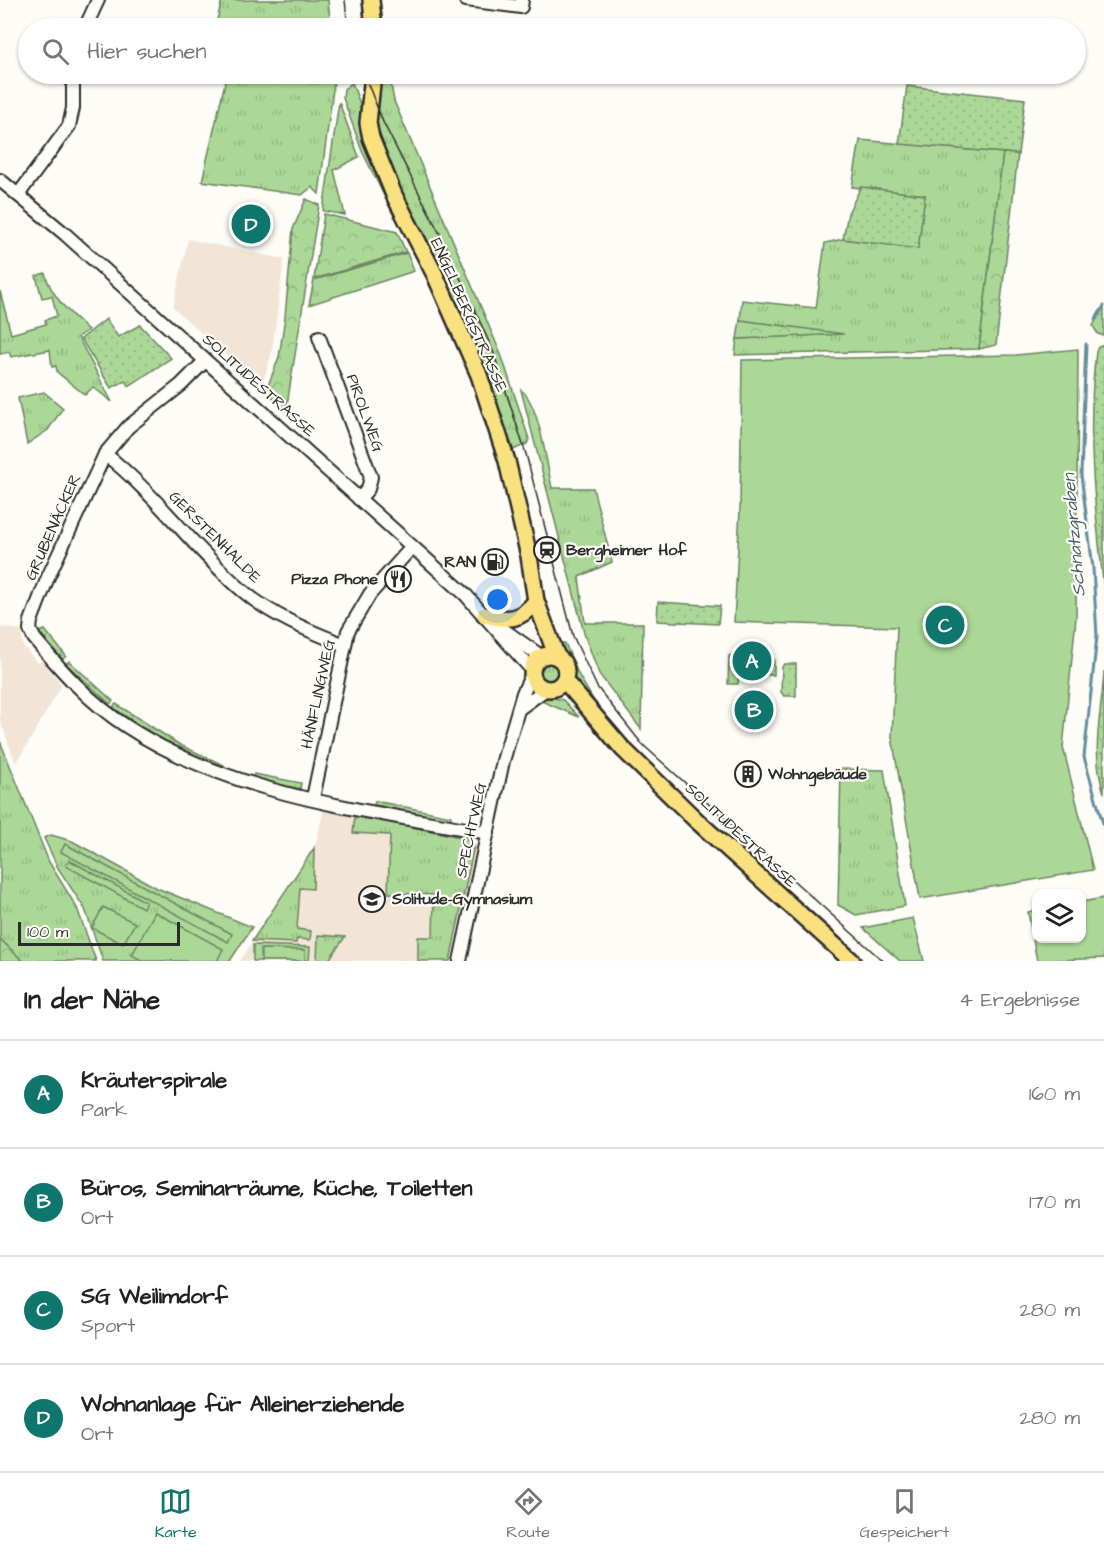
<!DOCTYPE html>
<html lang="de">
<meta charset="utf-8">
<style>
:root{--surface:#fff;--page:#f6f6f6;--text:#222;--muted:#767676;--line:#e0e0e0;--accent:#0f766e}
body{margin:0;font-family:"Architects Daughter",sans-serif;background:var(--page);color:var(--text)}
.controls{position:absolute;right:18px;bottom:18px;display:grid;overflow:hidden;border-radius:12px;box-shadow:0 2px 4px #0004}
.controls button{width:54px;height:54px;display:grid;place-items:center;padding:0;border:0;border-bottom:2px solid var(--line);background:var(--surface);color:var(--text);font:30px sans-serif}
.scale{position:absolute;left:18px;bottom:15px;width:162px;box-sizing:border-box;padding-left:6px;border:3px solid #2b2b2b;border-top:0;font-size:16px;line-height:21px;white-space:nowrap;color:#2b2b2b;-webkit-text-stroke:4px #fdfcf7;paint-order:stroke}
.you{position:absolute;left:498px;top:600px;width:21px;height:21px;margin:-15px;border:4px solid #fff;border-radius:50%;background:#1a73e8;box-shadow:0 0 0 9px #1a73e833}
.badge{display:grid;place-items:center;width:39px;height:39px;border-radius:50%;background:var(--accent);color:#fff;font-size:20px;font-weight:700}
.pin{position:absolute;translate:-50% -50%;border:3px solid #fff;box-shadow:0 2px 6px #0006}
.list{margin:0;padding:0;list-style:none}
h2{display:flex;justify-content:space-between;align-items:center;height:78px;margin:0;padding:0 24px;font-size:26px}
h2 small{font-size:20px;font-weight:400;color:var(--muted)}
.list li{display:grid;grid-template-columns:39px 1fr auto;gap:18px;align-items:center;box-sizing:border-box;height:108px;padding:0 24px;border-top:2px solid var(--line)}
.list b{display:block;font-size:22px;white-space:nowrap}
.list p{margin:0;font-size:20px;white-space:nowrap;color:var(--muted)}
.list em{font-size:20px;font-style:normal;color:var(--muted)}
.icon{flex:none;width:33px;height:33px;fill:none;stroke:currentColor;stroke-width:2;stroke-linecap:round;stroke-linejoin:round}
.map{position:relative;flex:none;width:1104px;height:961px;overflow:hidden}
.search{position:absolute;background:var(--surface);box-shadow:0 2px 4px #0004;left:18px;right:18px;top:18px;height:66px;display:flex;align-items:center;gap:15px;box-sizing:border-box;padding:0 21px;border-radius:33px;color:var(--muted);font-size:22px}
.sheet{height:510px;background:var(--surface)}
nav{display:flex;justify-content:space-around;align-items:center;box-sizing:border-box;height:84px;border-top:2px solid var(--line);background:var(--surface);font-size:16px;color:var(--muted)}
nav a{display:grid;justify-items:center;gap:3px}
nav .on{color:var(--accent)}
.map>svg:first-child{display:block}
.built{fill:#f2e5d6}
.grass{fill:url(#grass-tufts);stroke:#6b8261;stroke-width:1.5}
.forest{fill:url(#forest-crowns);stroke:#6b8261;stroke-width:1.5}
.garden{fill:url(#garden-dots);stroke:#6b8261;stroke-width:1.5}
.pitch{fill:#abd897;stroke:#6b8261;stroke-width:1.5}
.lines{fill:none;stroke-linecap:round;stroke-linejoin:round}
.stream{stroke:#638d9d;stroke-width:3}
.minor-casing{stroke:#2b2b2b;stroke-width:16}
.major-casing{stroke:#2b2b2b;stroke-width:20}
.minor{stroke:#fdfcf7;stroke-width:12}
.major{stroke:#fae180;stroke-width:15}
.tram{stroke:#2b2b2b;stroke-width:1.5}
.labels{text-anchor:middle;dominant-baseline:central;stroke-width:4.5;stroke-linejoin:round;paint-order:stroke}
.street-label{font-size:16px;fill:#2b2b2b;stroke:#fdfcf7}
.poi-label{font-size:16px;font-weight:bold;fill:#2b2b2b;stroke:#fdfcf7;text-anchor:start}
.water-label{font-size:18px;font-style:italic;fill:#475c64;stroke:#fdfcf7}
</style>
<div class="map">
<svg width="1104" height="961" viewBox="0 0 1104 961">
<defs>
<pattern id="grass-tufts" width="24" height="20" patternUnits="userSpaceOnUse" patternTransform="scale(1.5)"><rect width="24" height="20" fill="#abd897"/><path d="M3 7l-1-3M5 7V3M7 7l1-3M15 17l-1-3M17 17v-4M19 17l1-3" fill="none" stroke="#93ba82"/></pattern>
<pattern id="forest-crowns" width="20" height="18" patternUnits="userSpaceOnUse" patternTransform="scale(1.5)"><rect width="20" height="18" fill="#abd897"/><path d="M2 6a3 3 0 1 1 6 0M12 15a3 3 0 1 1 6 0" fill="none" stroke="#93ba82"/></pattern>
<pattern id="garden-dots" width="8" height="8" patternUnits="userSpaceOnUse" patternTransform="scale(1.5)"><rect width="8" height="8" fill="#abd897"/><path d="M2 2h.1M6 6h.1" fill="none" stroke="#93ba82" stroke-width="1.8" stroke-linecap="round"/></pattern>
</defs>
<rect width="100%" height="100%" fill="#fdfcf7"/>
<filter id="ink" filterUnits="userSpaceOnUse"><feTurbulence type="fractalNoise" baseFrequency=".0167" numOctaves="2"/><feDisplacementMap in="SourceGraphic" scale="12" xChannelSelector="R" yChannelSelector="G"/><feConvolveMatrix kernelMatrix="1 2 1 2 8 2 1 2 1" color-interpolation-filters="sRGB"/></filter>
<g filter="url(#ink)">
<!-- built -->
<g class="built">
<path d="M188,239l96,20 -12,93 -11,36 -88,-81z"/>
<path d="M0,627l21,3 2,16 15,17 4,-3 20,25 -46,79 -16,-44z"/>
<path d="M324,808l142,29 6,4 3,9 -24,111h-211l76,-118z"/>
</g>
<!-- grass -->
<g class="grass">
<path d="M222,0h106l3,28h-116z"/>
<path d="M227,74h108l-16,120 -7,-7 -10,8 -100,-14z"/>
<path d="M379,74h10l5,27 108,256 27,82 -2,5 -14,6 1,6 -2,1 -27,-83 -99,-208 -13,-45z"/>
<path d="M352,83l8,21 2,23 8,32 26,54 -2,3 -32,-65 -19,-53 1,-9z"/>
<path d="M339,102l20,55 -25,13 11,45 -22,-4z"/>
<path d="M860,140l143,13 -24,196 -244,6 2,-16 102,-5 -99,-14 2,-20 74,8 9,-65 18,-4 75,9 7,-53 -73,-8z"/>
<path d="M407,253l7,18 -105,34 5,-25z"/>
<path d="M45,273c6,24 26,41 43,57l-10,7 34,65 -19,-15 -8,8 -28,-23 -1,-6 -4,1 -2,-17 -39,7 -2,-5 -9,2v-63l11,43 35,-10 -1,-4 12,-4 -5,-20 -10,2 -6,-22z"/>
<path d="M521,390c18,12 26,76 31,98h41l19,74 -33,15 6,46h58l-2,106 -42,-55 -15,-41z"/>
<path d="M44,392l19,16 -15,22 -21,14 -9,-46z"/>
<path d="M45,630l21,26 -4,4 -23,-28z"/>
<path d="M565,643l14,33 21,35 -2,1 -26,-31 -2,-18 -14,-19z"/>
<path d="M69,661l44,40 -3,3 -44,-40z"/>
<circle cx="549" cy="672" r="9"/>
<path d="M546,696l17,4 16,17 -42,-18z"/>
<path d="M116,704l64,41 44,20 -2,4c-39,-18 -75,-36 -109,-62z"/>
<path d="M0,741l49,121 28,46 19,53h-73l-23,-22z"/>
<path d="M841,769l43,1 21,136 -49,9 -18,-10z"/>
<path d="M254,774l47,9 -1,6 -47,-11z"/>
<path d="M375,801l76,15v5l-77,-16z"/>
<path d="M355,815l110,23 9,8 -24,115h-32v-24h15l1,-42 -46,-2 2,-58 -37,-2z"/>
<path d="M51,835l21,6 85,47 95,39 -22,34h-127l-18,-52 -27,-41 -14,-30z"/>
<path d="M314,848l-1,41 -13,-1 -3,41 14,2 -1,9 -13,-1 -1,4 -44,-2z"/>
<path d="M913,918l11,43h-24l-37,-33z"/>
<path d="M318,935l27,2 -17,24 -11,-1z"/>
<path d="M253,945l57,2 -1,14h-56z"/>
</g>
<!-- forest -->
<g class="forest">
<path d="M1003,153l15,1 -22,191 -17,4z"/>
<path d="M306,199l13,6 -33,206 -20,-20 13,-34 6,-40 8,-88z"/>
<path d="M324,214l73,18 9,20 -92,27z"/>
<path d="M1104,305v31l-6,-2 -5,-8z"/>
<path d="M740,320l104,14 -107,5z"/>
<path d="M0,939l23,22h-23z"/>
</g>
<!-- garden -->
<g class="garden">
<path d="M907,86l118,13 -7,55 -119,-10z"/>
<path d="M861,187l64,8 -7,54 -75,-10 5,-26z"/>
<path d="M106,319l12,18 22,-12 31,33 -42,28 -4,-5 -14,7 -30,-49z"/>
<path d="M1104,345v244c-9,-78 -18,-158 -8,-237l2,-5z"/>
<path d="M658,602l62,4 -2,18 -61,-3z"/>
<path d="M735,653l33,1 6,7v14l-35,-1 -1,10h-10l1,-28z"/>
<path d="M784,664h12v32h-12l-3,-4 1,-25z"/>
<path d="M1104,671v122c-14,-44 -2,-78 0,-122z"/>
</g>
<!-- pitch -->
<g class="pitch">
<path d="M1078,349l-2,269 -13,129 30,123 -173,29 -28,-162 5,-110 -163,-5 6,-112 2,-150 274,-5z"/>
<path d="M65,844l167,90 -4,8 -167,-90z"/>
<path d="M69,860l77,42 -3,6 -77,-42z"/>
<path d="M1104,898v60l-67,3 -9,-49 8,-2v29h46v-37z"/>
<path d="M103,907l32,16 -12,21 -31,-16z"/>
<path d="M155,912l68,37 -6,12h-74l-11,-6z"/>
<path d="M261,949l44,1v11h-44z"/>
</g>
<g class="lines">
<!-- stream -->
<g class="stream">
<path d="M1095,320l9,-14"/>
<path d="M1086,344l-5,131 12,93 4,68 -13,121 20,70"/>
</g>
<defs>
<g id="minor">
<path d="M466,0l55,7 1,-7"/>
<path d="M85,28l13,-28"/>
<path d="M0,180l65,54 400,360 67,76"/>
<path d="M18,195l51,-69 4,-18v-34"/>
<path d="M319,337l52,140 -3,12 -9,10"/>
<path d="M205,361l-24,24 -53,42 -23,27 -57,123 -17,44 -1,9 4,8c27,32 56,65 92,88 106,70 239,84 362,107"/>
<path d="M105,454c51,40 89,95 138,137 29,25 66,40 102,54"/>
<path d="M494,623l48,34"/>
<path d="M520,708l26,-19"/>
<path d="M313,798l35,-167 22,-37 42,-47"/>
<path d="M460,961l43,-200 20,-68 9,-19"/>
</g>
<g id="major">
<path d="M371,0l3,28"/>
<path d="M373,74l-5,49 3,15 23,57 41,80 44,100 28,86 22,95 7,45 21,56"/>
<path d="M485,615c23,6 35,6 51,-14"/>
<circle cx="549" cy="672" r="17"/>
<path d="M564,680l58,68 74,72 156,141"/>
</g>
</defs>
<!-- minor casing -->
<use href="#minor" class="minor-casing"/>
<!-- major casing -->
<use href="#major" class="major-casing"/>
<!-- minor -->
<use href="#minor" class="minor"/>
<!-- major -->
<use href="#major" class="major"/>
<!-- tram -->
<g class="tram">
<path d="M345,0l3,28"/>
<path d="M364,74l19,48 62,122 48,107 33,103 47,182 24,51 45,57 241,217"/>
</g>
</g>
</g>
<!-- icons -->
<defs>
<symbol id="station-ring" viewBox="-11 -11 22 22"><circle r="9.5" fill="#fdfcf7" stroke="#2b2b2b" stroke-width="1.5"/><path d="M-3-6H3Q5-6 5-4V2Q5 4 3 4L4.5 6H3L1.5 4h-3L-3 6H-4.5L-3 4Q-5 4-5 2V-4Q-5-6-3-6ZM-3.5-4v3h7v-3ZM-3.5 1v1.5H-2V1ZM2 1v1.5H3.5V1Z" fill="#2b2b2b"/></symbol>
<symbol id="fuel-ring" viewBox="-11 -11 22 22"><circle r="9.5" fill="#fdfcf7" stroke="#2b2b2b" stroke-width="1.5"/><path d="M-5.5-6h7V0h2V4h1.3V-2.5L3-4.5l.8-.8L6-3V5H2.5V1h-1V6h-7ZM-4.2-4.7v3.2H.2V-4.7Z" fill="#2b2b2b"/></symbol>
<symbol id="restaurant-ring" viewBox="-11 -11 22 22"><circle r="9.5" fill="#fdfcf7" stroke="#2b2b2b" stroke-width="1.5"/><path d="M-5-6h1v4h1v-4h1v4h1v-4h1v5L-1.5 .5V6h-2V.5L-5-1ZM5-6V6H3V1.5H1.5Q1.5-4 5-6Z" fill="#2b2b2b"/></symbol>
<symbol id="building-ring" viewBox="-11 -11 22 22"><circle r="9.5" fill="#fdfcf7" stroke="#2b2b2b" stroke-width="1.5"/><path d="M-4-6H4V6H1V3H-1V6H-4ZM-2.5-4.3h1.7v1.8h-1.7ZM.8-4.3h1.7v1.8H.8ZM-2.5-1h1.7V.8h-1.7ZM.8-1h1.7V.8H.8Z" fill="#2b2b2b"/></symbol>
<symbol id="school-ring" viewBox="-11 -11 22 22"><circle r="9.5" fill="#fdfcf7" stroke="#2b2b2b" stroke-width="1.5"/><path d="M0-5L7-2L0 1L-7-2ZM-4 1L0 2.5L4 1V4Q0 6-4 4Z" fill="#2b2b2b"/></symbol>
</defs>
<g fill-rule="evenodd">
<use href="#station-ring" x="532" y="535" width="30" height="30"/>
<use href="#fuel-ring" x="480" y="547" width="30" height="30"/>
<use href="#restaurant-ring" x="383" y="564" width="30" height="30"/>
<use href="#building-ring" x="733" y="759" width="30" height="30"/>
<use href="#school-ring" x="357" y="884" width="30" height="30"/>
</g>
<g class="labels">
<!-- street labels -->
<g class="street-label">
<text transform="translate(469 315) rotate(66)">ENGELBERGSTRASSE</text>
<text transform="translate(259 385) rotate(42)">SOLITUDESTRASSE</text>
<text transform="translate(365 413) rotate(70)">PIROLWEG</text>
<text transform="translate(53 527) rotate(-66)">GRUBENÄCKER</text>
<text transform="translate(215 537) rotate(45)">GERSTENHALDE</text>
<text transform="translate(318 694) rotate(-78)">HÄNFLINGWEG</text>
<text transform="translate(471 830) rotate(-78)">SPECHTWEG</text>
<text transform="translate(741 835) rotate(43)">SOLITUDESTRASSE</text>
</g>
<!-- poi labels -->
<g class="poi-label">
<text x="566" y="550">Bergheimer Hof</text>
<text x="476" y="562" text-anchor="end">RAN</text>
<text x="378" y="579" text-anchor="end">Pizza Phone</text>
<text x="768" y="774">Wohngebäude</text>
<text x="392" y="899">Solitude-Gymnasium</text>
</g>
<!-- water labels -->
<g class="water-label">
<text transform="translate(1074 535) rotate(-95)">Schnatzgraben</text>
</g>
</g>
</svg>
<div class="controls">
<button><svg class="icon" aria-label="layers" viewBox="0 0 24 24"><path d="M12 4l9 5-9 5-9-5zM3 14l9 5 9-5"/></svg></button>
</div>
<div class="scale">100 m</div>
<div class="you"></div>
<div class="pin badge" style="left:752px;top:661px">A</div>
<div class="pin badge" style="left:754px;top:710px">B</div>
<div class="pin badge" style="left:945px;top:625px">C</div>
<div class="pin badge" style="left:251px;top:224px">D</div>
<div class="search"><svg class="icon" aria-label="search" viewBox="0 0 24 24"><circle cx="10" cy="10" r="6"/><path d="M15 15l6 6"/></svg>Hier suchen</div>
</div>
<section class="sheet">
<h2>In der Nähe<small>4 Ergebnisse</small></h2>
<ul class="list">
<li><span class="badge">A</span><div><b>Kräuterspirale</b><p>Park</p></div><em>160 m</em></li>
<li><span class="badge">B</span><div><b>Büros, Seminarräume, Küche, Toiletten</b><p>Ort</p></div><em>170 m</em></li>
<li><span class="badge">C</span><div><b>SG Weilimdorf</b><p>Sport</p></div><em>280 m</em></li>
<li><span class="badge">D</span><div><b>Wohnanlage für Alleinerziehende</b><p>Ort</p></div><em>280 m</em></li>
</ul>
</section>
<nav>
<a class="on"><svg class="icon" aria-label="map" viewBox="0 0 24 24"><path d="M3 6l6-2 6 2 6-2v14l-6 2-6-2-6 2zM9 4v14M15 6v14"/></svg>Karte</a>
<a><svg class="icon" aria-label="directions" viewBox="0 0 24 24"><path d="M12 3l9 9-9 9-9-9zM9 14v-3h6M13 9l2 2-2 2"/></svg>Route</a>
<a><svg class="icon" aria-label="saved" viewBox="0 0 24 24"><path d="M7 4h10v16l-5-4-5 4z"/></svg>Gespeichert</a>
</nav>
